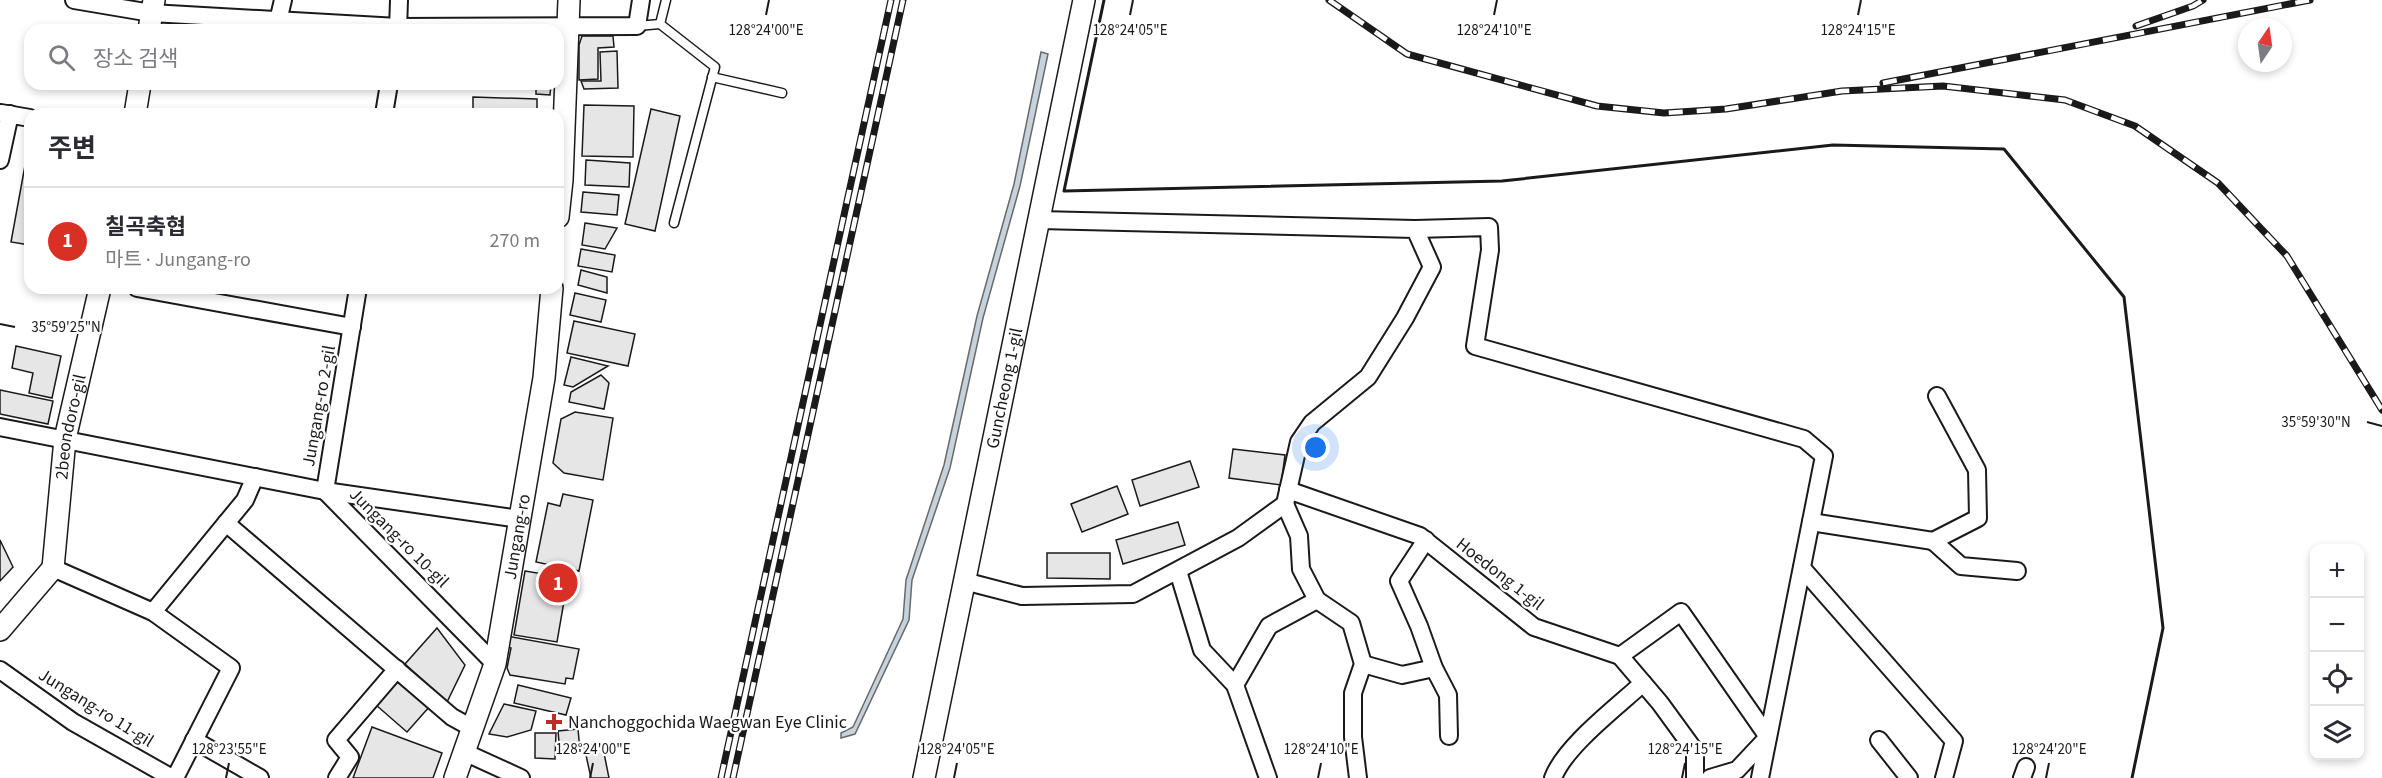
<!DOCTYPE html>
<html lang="ko">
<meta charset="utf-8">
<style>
:root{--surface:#fff;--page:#f7f7f7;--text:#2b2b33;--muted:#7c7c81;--line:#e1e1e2;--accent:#d93025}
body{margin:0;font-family:"Source Sans 3","Noto Sans KR",sans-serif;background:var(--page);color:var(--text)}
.controls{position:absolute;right:18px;bottom:18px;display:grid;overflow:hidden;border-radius:12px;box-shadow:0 3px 9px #0003}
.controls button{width:54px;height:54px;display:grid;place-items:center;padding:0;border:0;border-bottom:2px solid var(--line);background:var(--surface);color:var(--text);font:30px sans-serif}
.compass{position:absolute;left:2238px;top:18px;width:54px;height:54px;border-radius:50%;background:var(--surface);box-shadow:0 3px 9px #0003;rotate:13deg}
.you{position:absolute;left:1316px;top:448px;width:21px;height:21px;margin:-15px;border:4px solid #fff;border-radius:50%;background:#1a73e8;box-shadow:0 0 0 9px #1a73e833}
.badge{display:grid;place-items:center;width:39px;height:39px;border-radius:50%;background:var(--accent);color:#fff;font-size:20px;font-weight:700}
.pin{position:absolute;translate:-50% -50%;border:3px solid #fff;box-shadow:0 2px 6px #0006}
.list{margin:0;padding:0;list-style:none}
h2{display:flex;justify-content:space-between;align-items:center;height:78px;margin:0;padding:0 24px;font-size:26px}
h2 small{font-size:20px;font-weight:400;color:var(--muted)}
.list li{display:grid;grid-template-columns:39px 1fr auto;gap:18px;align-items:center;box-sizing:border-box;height:108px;padding:0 24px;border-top:2px solid var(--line)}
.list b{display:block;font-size:22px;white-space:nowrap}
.list p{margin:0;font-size:20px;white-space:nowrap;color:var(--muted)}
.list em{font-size:20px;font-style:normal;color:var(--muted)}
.icon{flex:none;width:33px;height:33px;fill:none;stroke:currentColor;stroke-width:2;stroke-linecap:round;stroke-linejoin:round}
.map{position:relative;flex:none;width:2382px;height:778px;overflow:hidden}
.search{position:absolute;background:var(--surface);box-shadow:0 3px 9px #0003;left:24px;top:24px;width:540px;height:66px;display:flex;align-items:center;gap:15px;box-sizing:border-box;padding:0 21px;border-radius:18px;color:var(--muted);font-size:22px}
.panel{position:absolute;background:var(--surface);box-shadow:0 3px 9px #0003;left:24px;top:108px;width:540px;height:186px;border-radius:18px}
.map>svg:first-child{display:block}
.water{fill:#c6d2dc;stroke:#6a6a6a;stroke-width:1.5}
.building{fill:#e6e6e6;stroke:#1a1a1a;stroke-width:1.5}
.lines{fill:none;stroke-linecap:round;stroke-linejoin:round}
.service-casing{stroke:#1a1a1a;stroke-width:11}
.minor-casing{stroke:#1a1a1a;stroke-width:20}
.tertiary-casing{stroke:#1a1a1a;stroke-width:24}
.service{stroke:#fff;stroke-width:8}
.minor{stroke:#fff;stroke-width:16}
.tertiary{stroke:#fff;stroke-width:21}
.rail-casing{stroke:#1a1a1a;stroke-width:7}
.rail{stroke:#fff;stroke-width:4.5;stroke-dasharray:14;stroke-linecap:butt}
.wall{stroke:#1a1a1a;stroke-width:3}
.ticks{fill:none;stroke:#1a1a1a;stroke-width:2}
.poi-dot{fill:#c62828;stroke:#fff;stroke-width:2}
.labels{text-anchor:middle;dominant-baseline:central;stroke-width:4.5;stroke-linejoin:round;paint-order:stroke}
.street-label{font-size:18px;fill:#1a1a1a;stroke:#fff}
.poi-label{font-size:18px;fill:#1a1a1a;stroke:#fff;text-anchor:start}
.ticks-label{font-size:15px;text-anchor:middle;fill:#1a1a1a;stroke:#fff;stroke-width:4.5;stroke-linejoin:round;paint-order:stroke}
</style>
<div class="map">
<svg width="2382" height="778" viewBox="0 0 2382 778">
<rect width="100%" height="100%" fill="#fff"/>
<!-- water -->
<path class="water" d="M1041,52l7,2 -28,132 -37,132 -33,150 -38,112 -3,40 -54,114 -14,4v-5l12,-6 50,-108 3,-39 38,-115 33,-149 37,-132z"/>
<!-- building -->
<g class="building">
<path d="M582,36h31l1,11 -16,1v31l-19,1v-35z"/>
<path d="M617,51l1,37 -34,1 -3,-8h20l-1,-29z"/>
<path d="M536,84h15l-1,11 -14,-1z"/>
<path d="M473,97l64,2v15h-64z"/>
<path d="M584,105l50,1 -1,51 -51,-1z"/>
<path d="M651,109l29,7 -25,115 -30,-7z"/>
<path d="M26,160h4v85l-19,-3z"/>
<path d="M586,160l44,3 -1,24 -44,-2z"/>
<path d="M583,192l36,3 -2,20 -36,-3z"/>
<path d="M585,223l32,5 -12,21 -23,-4z"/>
<path d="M581,249l34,6 -3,17 -34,-6z"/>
<path d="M581,270l26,7v16l-29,-8z"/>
<path d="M575,293l31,7 -5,22 -31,-7z"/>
<path d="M574,321l61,13 -7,32 -61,-13z"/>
<path d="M16,346l45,10 -9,42 -23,-5 4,-20 -21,-5z"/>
<path d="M571,357l37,9 -35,21 -9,-2z"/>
<path d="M601,375l8,8 -5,26 -35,-7 2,-10z"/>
<path d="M0,390l53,11 -5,23 -48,-10z"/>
<path d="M575,412l38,6 -10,62 -39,-7 -11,-10 8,-44z"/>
<path d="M1233,449l52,6 -4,30 -52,-7z"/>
<path d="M1190,461l9,26 -59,19 -8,-26z"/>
<path d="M1117,486l11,28 -46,18 -11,-28z"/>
<path d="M563,494l30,6 -14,71 -43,-9 12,-59 12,3z"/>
<path d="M1178,522l7,23 -62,19 -7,-24z"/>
<path d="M0,540l13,27 -13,14z"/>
<path d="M1047,553h63v26l-63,-1z"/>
<path d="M525,571l43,7 -11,64 -43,-7z"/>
<path d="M437,628l28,37 -18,37 -42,-38z"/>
<path d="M506,636l73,13 -6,30 -7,-1 -1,6 -55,-9 -3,-7 4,-20 -6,-2z"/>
<path d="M399,679l31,27 -23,26 -31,-27z"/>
<path d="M518,685l53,13 -5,17 -52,-12z"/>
<path d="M504,704l32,7 -5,19 -24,7 -18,-3z"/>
<path d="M372,727l70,26 -9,25h-80z"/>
<path d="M578,729l2,22 -20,2 -2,-22z"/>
<path d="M535,733h21l-1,26 -20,-1z"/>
<path d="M602,743l7,35h-18l-7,-32z"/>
</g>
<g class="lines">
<defs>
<g id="service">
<path d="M660,24l55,43 -41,156"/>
<path d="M637,26l23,-2 6,-24"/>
<path d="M712,77l70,16"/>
</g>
<g id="minor">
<path d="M74,0l77,13 247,14 239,-1 4,-26"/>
<path d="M278,21l5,-21"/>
<path d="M398,30l1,-30"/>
<path d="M1,113l29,5"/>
<path d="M384,114l5,-30"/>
<path d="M0,160l10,-46"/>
<path d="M1415,229l74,-2 1,23 -15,96 329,93 20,17 -64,322"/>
<path d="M137,288l215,39"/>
<path d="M0,427l325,64 195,28"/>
<path d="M1288,490l132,46 114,91 86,29 40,47 35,48v27"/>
<path d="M325,491l170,173"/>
<path d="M325,491l33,-203"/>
<path d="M1285,504l14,32 2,33 16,31 34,23 12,41 -10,29v44l5,41"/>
<path d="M1811,522l122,19 45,-23 -1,-48 -40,-74"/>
<path d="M226,523l226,194 20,11"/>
<path d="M1426,540l-27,41 20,45 15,42 14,27 1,41"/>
<path d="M1933,541l28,25 56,5"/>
<path d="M53,568l100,44 78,56 -56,110"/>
<path d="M1802,568l152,173 -10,37"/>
<path d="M1178,571l24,79 33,35 33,93"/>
<path d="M964,581l58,15 111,-2 105,-56 47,-34 14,-62 13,-19 56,-46 37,-59 27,-51 -17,-38 -376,-9"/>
<path d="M153,612l92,-112 10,-23"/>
<path d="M1620,656l61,-44 87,125 -31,33 -27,8"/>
<path d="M1363,664l39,11 32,-7"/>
<path d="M0,670l73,52 99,56"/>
<path d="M1235,685l34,-59 48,-26"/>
<path d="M194,740l66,38"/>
<path d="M1879,740l30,38"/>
<path d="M464,752l57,26"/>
<path d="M337,778l13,-21 -14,-17 61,-71"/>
<path d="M1553,778c12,-32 64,-71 90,-95"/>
<path d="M2022,778l4,-11"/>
</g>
<g id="tertiary">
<path d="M149,30l5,-30"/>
<path d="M135,114l5,-30"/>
<path d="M558,217l4,-37 7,-180"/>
<path id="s1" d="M0,630l53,-62 12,-129 35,-151"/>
<path id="s2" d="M455,778l40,-114 49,-286 8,-90"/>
<path id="s3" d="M924,778l160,-778"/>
</g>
</defs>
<!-- service casing -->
<use href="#service" class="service-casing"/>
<!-- minor casing -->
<use href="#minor" class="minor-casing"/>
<!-- tertiary casing -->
<use href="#tertiary" class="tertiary-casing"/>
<!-- service -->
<use href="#service" class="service"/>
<!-- minor -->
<use href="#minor" class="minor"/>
<!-- tertiary -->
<use href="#tertiary" class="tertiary"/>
<defs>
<g id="rail">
<path d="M1329,0l78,54 190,52 67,7 62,-4 116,-18 101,-5 122,14 70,26 83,57 69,73 95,154"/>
<path d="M2136,26l57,-20 10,-6"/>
<path d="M1883,83l427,-83"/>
<path d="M721,778l170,-778"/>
<path d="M733,778l170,-778"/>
</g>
</defs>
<!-- rail casing -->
<use href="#rail" class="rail-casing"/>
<!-- rail -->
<use href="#rail" class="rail"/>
<!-- wall -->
<path class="wall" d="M1104,0l-40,191 438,-10 331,-36 171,4 120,148 39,331 -31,150"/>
</g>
<!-- ticks -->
<path class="ticks" d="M766,15l3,-15M1130,15l3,-15M1494,15l3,-15M1858,15l3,-15M0,324l15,3M2367,422l15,4M226,778l3,-15M590,778l3,-15M954,778l3,-15M1318,778l3,-15M1682,778l3,-15M2046,778l3,-15"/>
<!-- markers -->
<path class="poi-dot" d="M551 713h6v6h6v6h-6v6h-6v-6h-6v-6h6z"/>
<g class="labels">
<!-- street labels -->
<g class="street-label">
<text stroke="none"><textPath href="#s3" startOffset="398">Guncheong 1-gil</textPath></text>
<text transform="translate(319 406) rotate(-80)">Jungang-ro 2-gil</text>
<text stroke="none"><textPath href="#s1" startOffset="224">2beondoro-gil</textPath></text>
<text stroke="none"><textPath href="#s2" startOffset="250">Jungang-ro</textPath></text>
<text transform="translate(399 538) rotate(45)">Jungang-ro 10-gil</text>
<text transform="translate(1500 574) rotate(38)">Hoedong 1-gil</text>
<text transform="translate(96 708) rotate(32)">Jungang-ro 11-gil</text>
</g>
<!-- poi labels -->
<g class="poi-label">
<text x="568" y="722">Nanchoggochida Waegwan Eye Clinic</text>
</g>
</g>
<g class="ticks-label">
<text x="766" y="35">128°24'00"E</text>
<text x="1130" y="35">128°24'05"E</text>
<text x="1494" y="35">128°24'10"E</text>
<text x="1858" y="35">128°24'15"E</text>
<text x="66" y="332">35°59'25"N</text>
<text x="2316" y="427">35°59'30"N</text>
<text x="229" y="754">128°23'55"E</text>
<text x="593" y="754">128°24'00"E</text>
<text x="957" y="754">128°24'05"E</text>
<text x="1321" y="754">128°24'10"E</text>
<text x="1685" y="754">128°24'15"E</text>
<text x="2049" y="754">128°24'20"E</text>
</g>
</svg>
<div class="controls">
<button>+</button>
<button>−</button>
<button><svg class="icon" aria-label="locate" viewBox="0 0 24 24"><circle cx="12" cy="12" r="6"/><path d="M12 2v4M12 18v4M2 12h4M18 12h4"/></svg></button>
<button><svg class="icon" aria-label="layers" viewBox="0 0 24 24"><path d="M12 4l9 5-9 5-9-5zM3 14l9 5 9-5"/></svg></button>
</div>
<svg class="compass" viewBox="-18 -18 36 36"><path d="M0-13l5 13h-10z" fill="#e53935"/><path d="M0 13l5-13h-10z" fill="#7c7c81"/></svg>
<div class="you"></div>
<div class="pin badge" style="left:558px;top:583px">1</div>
<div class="search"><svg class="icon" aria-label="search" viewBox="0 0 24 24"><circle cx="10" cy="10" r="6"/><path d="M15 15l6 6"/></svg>장소 검색</div>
<section class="panel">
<h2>주변<small></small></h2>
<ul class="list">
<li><span class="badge">1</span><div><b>칠곡축협</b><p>마트 · Jungang-ro</p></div><em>270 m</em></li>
</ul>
</section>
</div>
